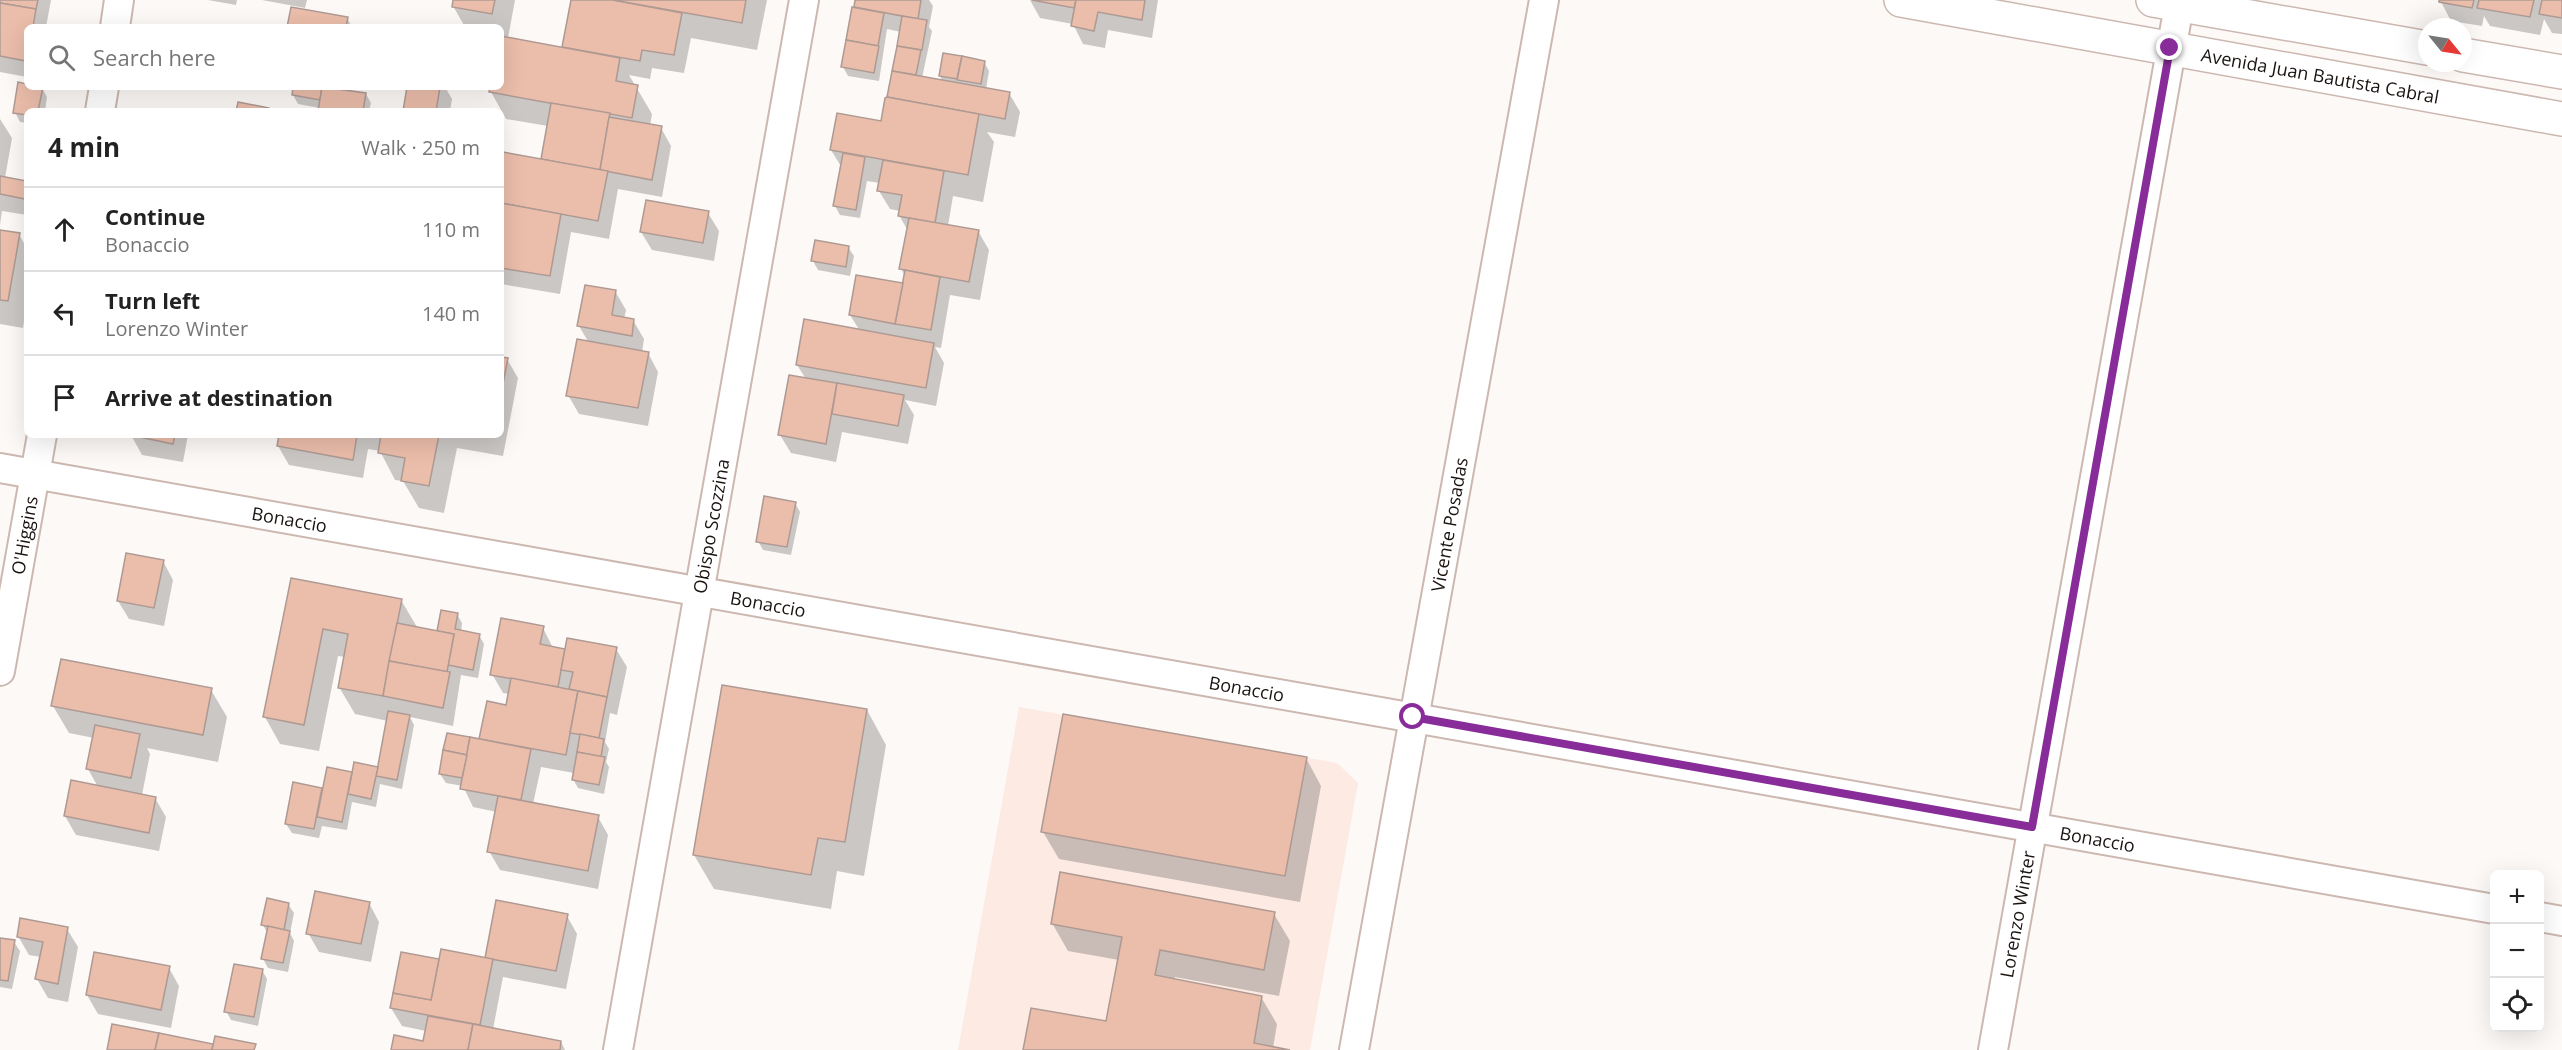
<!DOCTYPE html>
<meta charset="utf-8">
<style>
:root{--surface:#fff;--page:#f6f6f6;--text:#222;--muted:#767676;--line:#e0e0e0}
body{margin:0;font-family:"Open Sans",sans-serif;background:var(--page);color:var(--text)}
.controls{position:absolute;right:18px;bottom:18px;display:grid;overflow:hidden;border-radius:9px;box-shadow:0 6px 24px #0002}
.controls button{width:54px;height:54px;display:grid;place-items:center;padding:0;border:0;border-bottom:2px solid var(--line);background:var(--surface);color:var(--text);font:30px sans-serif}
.compass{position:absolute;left:2418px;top:18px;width:54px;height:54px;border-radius:50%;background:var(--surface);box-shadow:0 6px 24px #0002;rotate:120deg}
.stop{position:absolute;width:18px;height:18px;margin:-14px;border:4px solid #872c98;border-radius:50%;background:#fff}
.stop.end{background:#872c98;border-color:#fff;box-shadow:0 2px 6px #0008}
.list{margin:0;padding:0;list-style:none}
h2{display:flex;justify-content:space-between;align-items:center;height:78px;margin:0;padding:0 24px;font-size:26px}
h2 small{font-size:20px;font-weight:400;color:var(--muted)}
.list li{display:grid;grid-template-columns:39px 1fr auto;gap:18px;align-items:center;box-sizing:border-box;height:84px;padding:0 24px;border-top:2px solid var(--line)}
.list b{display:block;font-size:22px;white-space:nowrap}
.list p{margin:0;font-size:20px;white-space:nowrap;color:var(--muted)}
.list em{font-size:20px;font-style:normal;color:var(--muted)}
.icon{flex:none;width:33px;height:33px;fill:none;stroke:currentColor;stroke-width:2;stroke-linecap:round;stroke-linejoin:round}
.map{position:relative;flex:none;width:2562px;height:1050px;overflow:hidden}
.search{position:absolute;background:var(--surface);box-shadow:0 6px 24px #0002;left:24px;top:24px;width:480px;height:66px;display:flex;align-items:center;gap:15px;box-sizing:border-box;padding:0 21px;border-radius:9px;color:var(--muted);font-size:22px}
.panel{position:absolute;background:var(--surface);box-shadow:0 6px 24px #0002;left:24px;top:108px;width:480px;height:330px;border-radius:9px}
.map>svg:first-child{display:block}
.built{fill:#fceae3}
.shadow{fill:#0003}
.building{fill:#ebbdab;stroke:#ae9a93;stroke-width:1.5}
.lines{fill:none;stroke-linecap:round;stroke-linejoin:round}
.minor-casing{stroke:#ccb8b0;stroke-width:32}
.secondary-casing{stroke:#ccb8b0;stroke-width:36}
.minor{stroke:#fff;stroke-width:28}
.secondary{stroke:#fff;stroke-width:33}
.route{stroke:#872c98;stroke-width:8}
.labels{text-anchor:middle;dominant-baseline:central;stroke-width:4.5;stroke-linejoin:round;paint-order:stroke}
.street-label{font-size:18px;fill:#1a1310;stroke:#fdf9f7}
</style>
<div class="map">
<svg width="2562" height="1050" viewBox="0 0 2562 1050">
<rect width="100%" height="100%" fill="#fdf9f7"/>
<!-- built -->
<path class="built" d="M1019,707l318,56 21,20 -48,267h-352z"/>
<!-- shadow -->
<g class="shadow">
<path d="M0,0h51l-5,27h-19v50l-27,-5z"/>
<path d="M208,0h29l-1,5z"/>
<path d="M262,0h45l-2,8z"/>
<path d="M455,0h60l-7,38 57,11 8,-49h194l-10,50 -66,-12 -7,35 -32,-5 -2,11 -21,-4 23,39 -2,12 11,2 10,18 -9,51 -44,-8 -9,50 -38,-7 -11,62 -59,-10v-110l4,-20 37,7 6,-35 -42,-7 -15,-27 1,-5h9v-60h-36l-12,-21z"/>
<path d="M857,0h72l4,6 -4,21 3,4 -10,47 21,4 -3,-6 4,-21 40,7 5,9 -3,18 23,4 11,19 -5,25 -28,-5 7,10 -11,60 -30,-6 -5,30 30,5 11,19 -9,50 -30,-5 -9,53 -6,-1 9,16 -8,43 -31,-6 9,15 -6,29 -66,-12 -6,30 -45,-9 -11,-18 26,-56 -9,-14 63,-34 -10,-16 54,-30 2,-8 -5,-8 7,-38 -9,-16 1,-4 -10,-2 -11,-18 1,-8 -13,-2 -7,37 -20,-3 -5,-9 7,-38 -11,-18 51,-27 19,-91 -14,-3 -8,52 -31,-5 -5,-9z"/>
<path d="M1030,0h128l-6,38 -44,-8 -3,18 -22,-4 -10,-20 -33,-6z"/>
<path d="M2440,0h122v34l-10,-1 -8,-14 -4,16 -50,-9 -6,-10 -2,10 -31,-5z"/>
<path d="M347,18l5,9h-64z"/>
<path d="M27,85l15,3 5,9 -2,14h-18v12l-7,-1 -5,-10z"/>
<path d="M295,87h33l38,7 5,9 -2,8h-50l1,-3 -22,-4 -5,-9z"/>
<path d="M409,87h36l7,12 -2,12h-46z"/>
<path d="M0,119l12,19 -7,40 22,4v33l-25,-4 -2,14z"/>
<path d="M708,213l11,18 -5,30 -62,-11 -11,-18z"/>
<path d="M0,231l19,3 8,15v54l-4,25 -23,-4z"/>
<path d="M848,247l6,9 -4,20 -32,-6 -5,-9z"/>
<path d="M615,291l11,19 -2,9 9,1 11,19 -2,13 6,1 10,19 -10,54 -69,-12 -11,-19 21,-52 -10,-17z"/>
<path d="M501,358l6,1 11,19 -15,78 -46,-8 -13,65 -25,-5 -16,-27 -8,-1 -15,-29 -12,-2 -5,29 -74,-13 -11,-19 2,-11h221z"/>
<path d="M131,435h57l-5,27 -41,-7z"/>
<path d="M795,503l5,9 -9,43 -28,-5 -5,-9z"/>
<path d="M163,561l10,19 -9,46 -35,-7 -11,-18z"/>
<path d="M292,579l109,21 16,27 23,6 17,-19 5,9 -1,9 18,3 5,9 -6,34 -17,-3 -8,51 -43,-9 4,8 -12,64 -22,-5 -4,23 -24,-5 -5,28 -25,-4 -3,12 -27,-5 -6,-9 8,-40 29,6 5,-22 25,5 26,-4 9,-48 -33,-7 -16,-27 6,-30 -7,-1 -19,95 -39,-7 -15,-27z"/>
<path d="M543,628l10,20 14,3 49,-2 11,18 -10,48 -7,-2 -5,29 4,7 -3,13 3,5 -5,27 -26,-6 -5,-9 1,-6 -33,-6 -8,37 65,13 10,18 -10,54 -98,-19 -11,-19 8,-39 -24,-5 -10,-21 -17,-3 -6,-9 41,-34 27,-34 2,-12 -7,-1 -11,-19z"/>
<path d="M211,690l16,27 -9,45 -71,-14 3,6 -8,41 13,3 11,19 -7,34 -83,-16 -11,-19 33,-29 -10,-18 6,-31 -25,-5 -16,-27z"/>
<path d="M867,710l19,35 -22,131 -27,-5 -6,38 -117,-20 -20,-34z"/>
<path d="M1306,758l15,28 -21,116 -241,-43 -16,-27z"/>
<path d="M369,903l10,19 -8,40 -52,-10 -11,-19z"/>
<path d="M288,904l6,9 -4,20 4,8 -6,31 -20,-4 -5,-9 5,-25 -5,-9z"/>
<path d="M1274,914l16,27 -11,55 -104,-19 -1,3 87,17 16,27 -4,24 10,2h-258l82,-27 12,-63 -51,-9 -16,-28z"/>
<path d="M567,916l10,18 -11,55 -63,-12 -10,52 68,13 4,8h-172l31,-8 2,-11 -24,-5 -11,-18 11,-55 38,8 46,-1z"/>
<path d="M67,929l11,18 -10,55 -20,-4 -11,-19 4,-22 -12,-2 -11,-19z"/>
<path d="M0,939l14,3 6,9 -8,38 -12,-2z"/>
<path d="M169,968l10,18 -8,42 -73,-14 -11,-19z"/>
<path d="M262,970l5,9 -9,47 -27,-6 -5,-9z"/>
</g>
<!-- building -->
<g class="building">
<path d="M0,0h38l-2,9 -36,-6z"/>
<path d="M453,0h42l-3,14 -40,-7z"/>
<path d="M571,0h42l69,13 -8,42 -32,-5 -2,11 -78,-14z"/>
<path d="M613,0h133l-4,23z"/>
<path d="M855,0h66l-3,19 -64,-12z"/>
<path d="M1032,0h44l-2,8z"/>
<path d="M1076,0h69l-3,20 -44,-8 -4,19 -23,-5z"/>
<path d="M2439,0h35l-2,8 -33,-6z"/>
<path d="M2479,0h55l-4,17 -53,-9z"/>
<path d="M2542,0h20v18l-23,-4z"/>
<path d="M0,3l36,6 -3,18h-6l-1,34 -26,-5z"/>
<path d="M291,7l57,10 -2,10h-59z"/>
<path d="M852,7l32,6 -6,33 -32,-6z"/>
<path d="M902,16l25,4 -5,30 -25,-4z"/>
<path d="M501,36l119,22 -4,23 22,4 -6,33 -143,-26 1,-5h11z"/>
<path d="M846,40l33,6 -5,27 -33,-6z"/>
<path d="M897,46l24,4 -5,25 -24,-4z"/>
<path d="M943,53l19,3 -5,23 -18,-3z"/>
<path d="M962,56l23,5 -4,23 -24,-4z"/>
<path d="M892,71l118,21 -5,27 -118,-22z"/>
<path d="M18,82l9,2v3h16l-5,24h-11v4l-14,-2z"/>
<path d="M293,87h29l-2,13 -28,-5z"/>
<path d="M322,87l44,6 -3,18h-45z"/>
<path d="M407,87h33l-4,24h-33z"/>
<path d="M887,97l92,17 -11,61 -138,-25 7,-37 44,8 4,-23z"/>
<path d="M238,102l31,6 -1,3h-32z"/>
<path d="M551,103l59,10 -10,57 -59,-11z"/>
<path d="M609,117l53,9 -10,54 -52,-10z"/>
<path d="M503,152l105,19 -10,50 -97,-18z"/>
<path d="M843,153l22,4 -9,53 -23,-4z"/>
<path d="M883,160l61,11 -9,52 -37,-7 4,-21 -25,-4z"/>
<path d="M0,176l27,5 -2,18 -25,-5z"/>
<path d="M646,200l63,11 -6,32 -63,-11z"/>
<path d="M501,203l60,11 -11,62 -49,-8z"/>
<path d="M909,218l70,12 -10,52 -70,-13z"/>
<path d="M0,230l20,3 -12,68 -8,-1z"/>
<path d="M815,240l34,6 -3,21 -35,-6z"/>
<path d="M905,270l35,7 -9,53 -36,-6z"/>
<path d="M856,275l47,8 -8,41 -46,-9z"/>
<path d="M585,285l31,5 -4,25 22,4 -2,17 -55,-10z"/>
<path d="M804,319l130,24 -8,45 -130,-23z"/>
<path d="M577,339l72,13 -11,56 -72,-12z"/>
<path d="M501,357l7,1 -7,36z"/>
<path d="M789,375l48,8 -11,61 -48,-9z"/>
<path d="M837,383l67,12 -6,31 -66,-12z"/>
<path d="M130,435h45l-2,9z"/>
<path d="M279,435h78l-4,25 -76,-14z"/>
<path d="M381,435h58l-10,51 -28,-5 4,-23 -27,-5z"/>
<path d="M764,496l32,6 -9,45 -31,-5z"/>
<path d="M126,553l38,7 -10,48 -37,-7z"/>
<path d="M291,578l111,21 -19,97 -45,-8 10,-54 -25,-5 -19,96 -41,-8z"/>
<path d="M441,610l17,3 -3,16 25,5 -7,36 -25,-5 6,-31 -17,-3z"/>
<path d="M501,618l43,8 -4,18 25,5 -7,38 -68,-12z"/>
<path d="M397,623l57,11 -7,38 -58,-11z"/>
<path d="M567,638l50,9 -10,50 -38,-8 4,-17 -12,-2z"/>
<path d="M61,659l151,29 -9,47 -152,-29z"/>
<path d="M389,661l61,11 -7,36 -60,-12z"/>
<path d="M511,678l67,13 -12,64 -87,-16 8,-38 19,4z"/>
<path d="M722,685l145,24 -22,133 -27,-4 -7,37 -118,-20z"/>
<path d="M578,691l29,6 -8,41 -29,-5z"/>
<path d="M388,711l22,4 -13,65 -21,-4z"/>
<path d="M1063,714l244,43 -22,119 -244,-44z"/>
<path d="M95,725l45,9 -9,44 -45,-9z"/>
<path d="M447,733l23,4 -3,18 -24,-5z"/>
<path d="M580,734l24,5 -3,18 -24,-5z"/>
<path d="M470,737l61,12 -10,51 -61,-11z"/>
<path d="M443,750l24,5 -5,23 -23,-4z"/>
<path d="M577,752l28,5 -6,28 -27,-5z"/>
<path d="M354,762l24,5 -7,32 -23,-5z"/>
<path d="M327,767l25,5 -10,50 -25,-5z"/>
<path d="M71,780l85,17 -7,36 -85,-17z"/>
<path d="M293,782l29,6 -8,41 -29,-5z"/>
<path d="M498,796l101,19 -11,56 -101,-19z"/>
<path d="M1060,872l215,40 -11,58 -104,-20 -5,25 107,21 -8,47 36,7h-267l8,-42 75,13 16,-84 -71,-13z"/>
<path d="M315,891l55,11 -9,42 -55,-10z"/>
<path d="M267,898l22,5 -5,27 -23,-5z"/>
<path d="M496,900l72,14 -12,57 -71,-13z"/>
<path d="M20,918l48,9 -10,57 -23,-5 8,-37 -26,-5z"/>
<path d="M268,926l22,5 -7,32 -22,-4z"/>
<path d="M0,938l15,2 -7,41 -8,-1z"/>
<path d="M441,949l52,10 -13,66 -90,-17 3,-15 38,7z"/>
<path d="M94,952l76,14 -9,44 -75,-15z"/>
<path d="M401,952l38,7 -8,41 -38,-7z"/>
<path d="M234,964l29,5 -9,48 -30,-5z"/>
<path d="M428,1016l45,8 -5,26h-77l3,-15 29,6z"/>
<path d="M112,1024l47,9 -4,17h-48z"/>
<path d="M473,1024l88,17 -1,9h-92z"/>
<path d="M159,1033l54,11 -1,6h-57z"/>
<path d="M215,1036l41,8 -2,6h-42z"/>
</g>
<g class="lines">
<defs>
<g id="minor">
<path d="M115,27l4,-27"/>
<path d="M100,111l4,-24"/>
<path id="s1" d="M0,468l2494,441"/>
<path id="s2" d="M0,671l42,-236"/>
<path d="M2540,917l22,4"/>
<path id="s3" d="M618,1050l186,-1050"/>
<path id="s4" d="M1354,1050l190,-1050"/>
<path id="s5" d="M1993,1050l187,-1050"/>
</g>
<g id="secondary">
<path id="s6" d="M1901,0l661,119"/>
<path d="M2153,0l274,48"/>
<path d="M2463,55l99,17"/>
</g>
</defs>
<!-- minor casing -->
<use href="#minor" class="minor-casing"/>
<!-- secondary casing -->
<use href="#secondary" class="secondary-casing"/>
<!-- minor -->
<use href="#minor" class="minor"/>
<!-- secondary -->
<use href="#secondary" class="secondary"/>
</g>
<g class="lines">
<!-- route -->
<path class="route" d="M1413,717l619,110 138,-779"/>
</g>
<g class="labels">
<!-- street labels -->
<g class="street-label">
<text stroke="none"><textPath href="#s6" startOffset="426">Avenida Juan Bautista Cabral</textPath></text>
<text stroke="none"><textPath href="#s1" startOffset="294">Bonaccio</textPath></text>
<text stroke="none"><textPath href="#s3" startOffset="532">Obispo Scozzina</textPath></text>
<text stroke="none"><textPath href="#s4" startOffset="534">Vicente Posadas</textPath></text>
<text stroke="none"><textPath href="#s2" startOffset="138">O'Higgins</textPath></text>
<text stroke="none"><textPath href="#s1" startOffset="780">Bonaccio</textPath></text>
<text stroke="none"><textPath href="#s1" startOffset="1266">Bonaccio</textPath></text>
<text stroke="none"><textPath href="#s1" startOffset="2130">Bonaccio</textPath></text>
<text stroke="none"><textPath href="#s5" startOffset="138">Lorenzo Winter</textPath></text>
</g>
</g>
</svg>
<div class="controls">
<button>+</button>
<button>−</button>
<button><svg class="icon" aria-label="locate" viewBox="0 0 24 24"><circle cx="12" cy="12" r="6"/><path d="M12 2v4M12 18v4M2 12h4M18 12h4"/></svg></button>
</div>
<svg class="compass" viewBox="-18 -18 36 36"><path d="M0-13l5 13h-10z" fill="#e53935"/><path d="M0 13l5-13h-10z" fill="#767676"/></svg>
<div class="stop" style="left:1413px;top:717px"></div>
<div class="stop end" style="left:2170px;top:48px"></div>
<div class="search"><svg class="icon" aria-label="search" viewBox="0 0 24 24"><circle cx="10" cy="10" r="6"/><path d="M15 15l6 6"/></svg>Search here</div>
<section class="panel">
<h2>4 min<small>Walk · 250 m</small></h2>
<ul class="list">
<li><svg class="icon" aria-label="ahead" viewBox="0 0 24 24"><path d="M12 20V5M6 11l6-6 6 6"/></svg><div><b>Continue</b><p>Bonaccio</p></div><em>110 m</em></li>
<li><svg class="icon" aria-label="left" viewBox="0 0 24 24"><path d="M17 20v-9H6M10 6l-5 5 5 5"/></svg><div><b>Turn left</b><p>Lorenzo Winter</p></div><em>140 m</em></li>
<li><svg class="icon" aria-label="arrive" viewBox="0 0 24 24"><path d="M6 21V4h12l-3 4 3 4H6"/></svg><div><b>Arrive at destination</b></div></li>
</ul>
</section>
</div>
